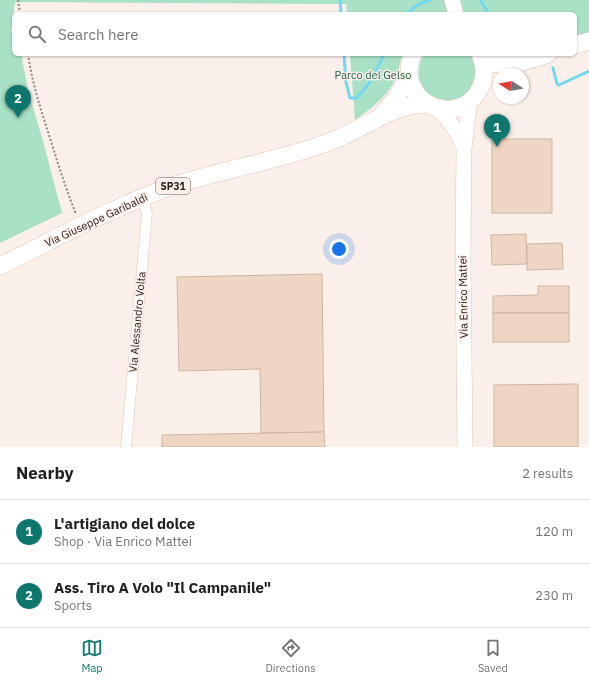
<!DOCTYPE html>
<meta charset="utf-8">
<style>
:root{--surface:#fff;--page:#f2f2f2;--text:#202124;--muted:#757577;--line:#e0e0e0;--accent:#0f766e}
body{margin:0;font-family:"IBM Plex Sans",sans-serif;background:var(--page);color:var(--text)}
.compass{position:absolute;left:493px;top:68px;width:36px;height:36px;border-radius:50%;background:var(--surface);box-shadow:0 1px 3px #0004;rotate:281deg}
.you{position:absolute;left:339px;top:249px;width:14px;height:14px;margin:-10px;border:3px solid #fff;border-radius:50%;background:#1a73e8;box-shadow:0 0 0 6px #1a73e833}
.badge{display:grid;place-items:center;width:26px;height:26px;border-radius:50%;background:var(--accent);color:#fff;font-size:13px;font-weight:700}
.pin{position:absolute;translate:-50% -33px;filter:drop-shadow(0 1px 2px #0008)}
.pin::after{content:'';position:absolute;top:21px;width:14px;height:12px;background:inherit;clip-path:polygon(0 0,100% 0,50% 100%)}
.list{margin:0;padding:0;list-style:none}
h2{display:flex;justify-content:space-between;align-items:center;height:52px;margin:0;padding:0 16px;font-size:17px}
h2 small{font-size:13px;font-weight:400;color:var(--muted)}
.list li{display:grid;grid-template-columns:26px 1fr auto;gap:12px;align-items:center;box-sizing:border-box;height:64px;padding:0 16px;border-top:1px solid var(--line)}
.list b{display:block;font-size:15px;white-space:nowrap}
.list p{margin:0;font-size:13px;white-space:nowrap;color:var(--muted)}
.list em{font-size:13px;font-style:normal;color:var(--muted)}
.icon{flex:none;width:22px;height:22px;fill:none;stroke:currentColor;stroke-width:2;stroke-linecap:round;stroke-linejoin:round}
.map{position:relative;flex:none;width:589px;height:447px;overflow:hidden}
.search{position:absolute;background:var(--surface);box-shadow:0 1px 3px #0004;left:12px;right:12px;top:12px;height:44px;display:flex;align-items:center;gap:10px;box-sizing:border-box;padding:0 14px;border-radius:6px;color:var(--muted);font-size:15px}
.sheet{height:180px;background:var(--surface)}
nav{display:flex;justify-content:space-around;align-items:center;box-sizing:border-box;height:56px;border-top:1px solid var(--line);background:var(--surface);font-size:11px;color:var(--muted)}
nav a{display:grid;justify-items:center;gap:2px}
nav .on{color:var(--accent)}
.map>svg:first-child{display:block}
.green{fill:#a8e1c5}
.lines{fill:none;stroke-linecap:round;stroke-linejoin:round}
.stream{stroke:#73d8ef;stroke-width:3}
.building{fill:#efd6c3;stroke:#cdb5a2}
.street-casing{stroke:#e1c4b7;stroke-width:11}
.secondary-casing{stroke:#e1c4b7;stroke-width:16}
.primary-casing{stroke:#e1c4b7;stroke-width:18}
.path{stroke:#918681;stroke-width:2;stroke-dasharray:2 2;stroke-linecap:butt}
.street{stroke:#fff;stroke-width:10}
.secondary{stroke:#fff;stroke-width:15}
.primary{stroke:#fff;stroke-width:17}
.labels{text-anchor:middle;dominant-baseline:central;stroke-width:3;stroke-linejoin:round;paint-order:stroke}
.shield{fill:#fbefea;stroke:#665b56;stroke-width:1}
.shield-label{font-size:10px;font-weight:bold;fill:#261b16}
.park-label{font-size:11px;fill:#236249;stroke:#fbefea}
.street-label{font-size:11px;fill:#261b16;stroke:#fbefea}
</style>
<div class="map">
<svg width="589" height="447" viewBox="0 0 589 447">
<rect width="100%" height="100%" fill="#fbefea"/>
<!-- green -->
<g class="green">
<path d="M0,0h589v33l-14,4v-23h-110l-1,-2h-25l-2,2h-90l-1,-10 -331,-2 -4,30 3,1v21h7l8,40 14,47 19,72 -62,30z"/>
<path d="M350,54h53c-4,10 -5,20 -10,30 -9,15 -24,26 -38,36z"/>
<path d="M424,54h46c5,7 7,15 5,24 -11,41 -75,20 -51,-24z"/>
</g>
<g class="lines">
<!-- stream -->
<g class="stream">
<path d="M340,0l1,14"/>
<path d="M480,0l9,14"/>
<path d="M406,14l13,-10 11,-4"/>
<path d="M344,54l2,28 4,16h6c14,-12 20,-27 28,-44"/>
<path d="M553,68l4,16 2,1 30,-14"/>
</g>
</g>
<!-- building -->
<g class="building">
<rect x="492" y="139" width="60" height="74"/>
<path d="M526,234l1,30 -35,1 -1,-30z"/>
<path d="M562,243l1,26 -36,1v-26z"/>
<path d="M322,274l2,158 -63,1 -1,-64 -81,2 -2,-94z"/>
<path d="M538,286h31v27h-76v-17l45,-1z"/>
<rect x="493" y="313" width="76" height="29"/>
<path d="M578,384v63h-84v-62z"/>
<path d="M324,432l1,15h-163v-12z"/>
</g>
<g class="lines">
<defs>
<path id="street" d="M126,447l21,-234 -5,-16"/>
<g id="secondary">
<path d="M452,0l4,14"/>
<path d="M436,108c14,12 20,22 28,39"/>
<path d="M465,447l-2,-194 1,-105 6,-47"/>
</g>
<g id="primary">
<path d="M575,45l14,-4"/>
<path d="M413,54c-20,46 43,78 66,36 7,-12 6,-24 1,-36"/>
<path d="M482,59c20,12 45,2 66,-5"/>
<path d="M382,114l15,-17 12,-22"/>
<path d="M0,266c57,-28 113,-59 172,-80 52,-17 106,-25 157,-44 33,-11 62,-38 98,-38"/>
</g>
</defs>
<!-- street casing -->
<use href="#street" class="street-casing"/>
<!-- secondary casing -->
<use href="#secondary" class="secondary-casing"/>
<!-- primary casing -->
<use href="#primary" class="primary-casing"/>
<!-- path -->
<g class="path">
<path d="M18,0l2,14"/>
<path d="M28,54c4,29 13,56 22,84 8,26 16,51 26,76"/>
</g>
<!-- street -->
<use href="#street" class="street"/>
<!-- secondary -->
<use href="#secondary" class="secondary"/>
<!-- primary -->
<use href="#primary" class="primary"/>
</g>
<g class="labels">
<!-- shield labels -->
<rect class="shield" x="156" y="178" width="34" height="16" rx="3"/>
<g class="shield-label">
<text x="173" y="186">SP31</text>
</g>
<!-- park labels -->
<g class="park-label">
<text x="373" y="75">Parco del Gelso</text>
</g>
<!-- street labels -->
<g class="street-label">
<text transform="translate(96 220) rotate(-25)">Via Giuseppe Garibaldi</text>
<text transform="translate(463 297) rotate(-91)">Via Enrico Mattei</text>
<text transform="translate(137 322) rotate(-85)">Via Alessandro Volta</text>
</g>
</g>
</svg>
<svg class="compass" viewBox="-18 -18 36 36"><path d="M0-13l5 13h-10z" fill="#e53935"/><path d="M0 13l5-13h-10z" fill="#757577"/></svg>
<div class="you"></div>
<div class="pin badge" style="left:497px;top:147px">1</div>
<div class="pin badge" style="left:18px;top:118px">2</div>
<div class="search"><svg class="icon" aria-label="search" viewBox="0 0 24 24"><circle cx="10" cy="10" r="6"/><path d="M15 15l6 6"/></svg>Search here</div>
</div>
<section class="sheet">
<h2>Nearby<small>2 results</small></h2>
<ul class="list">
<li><span class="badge">1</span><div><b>L'artigiano del dolce</b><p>Shop · Via Enrico Mattei</p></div><em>120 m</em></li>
<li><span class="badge">2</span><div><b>Ass. Tiro A Volo &quot;Il Campanile&quot;</b><p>Sports</p></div><em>230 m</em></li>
</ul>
</section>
<nav>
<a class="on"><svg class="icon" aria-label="map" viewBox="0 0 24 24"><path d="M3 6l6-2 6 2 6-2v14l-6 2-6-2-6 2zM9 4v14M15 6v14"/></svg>Map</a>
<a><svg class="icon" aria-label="directions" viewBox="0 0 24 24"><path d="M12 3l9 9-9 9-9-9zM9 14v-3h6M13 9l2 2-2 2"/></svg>Directions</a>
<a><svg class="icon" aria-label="saved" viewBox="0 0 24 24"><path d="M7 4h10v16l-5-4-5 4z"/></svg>Saved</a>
</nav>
